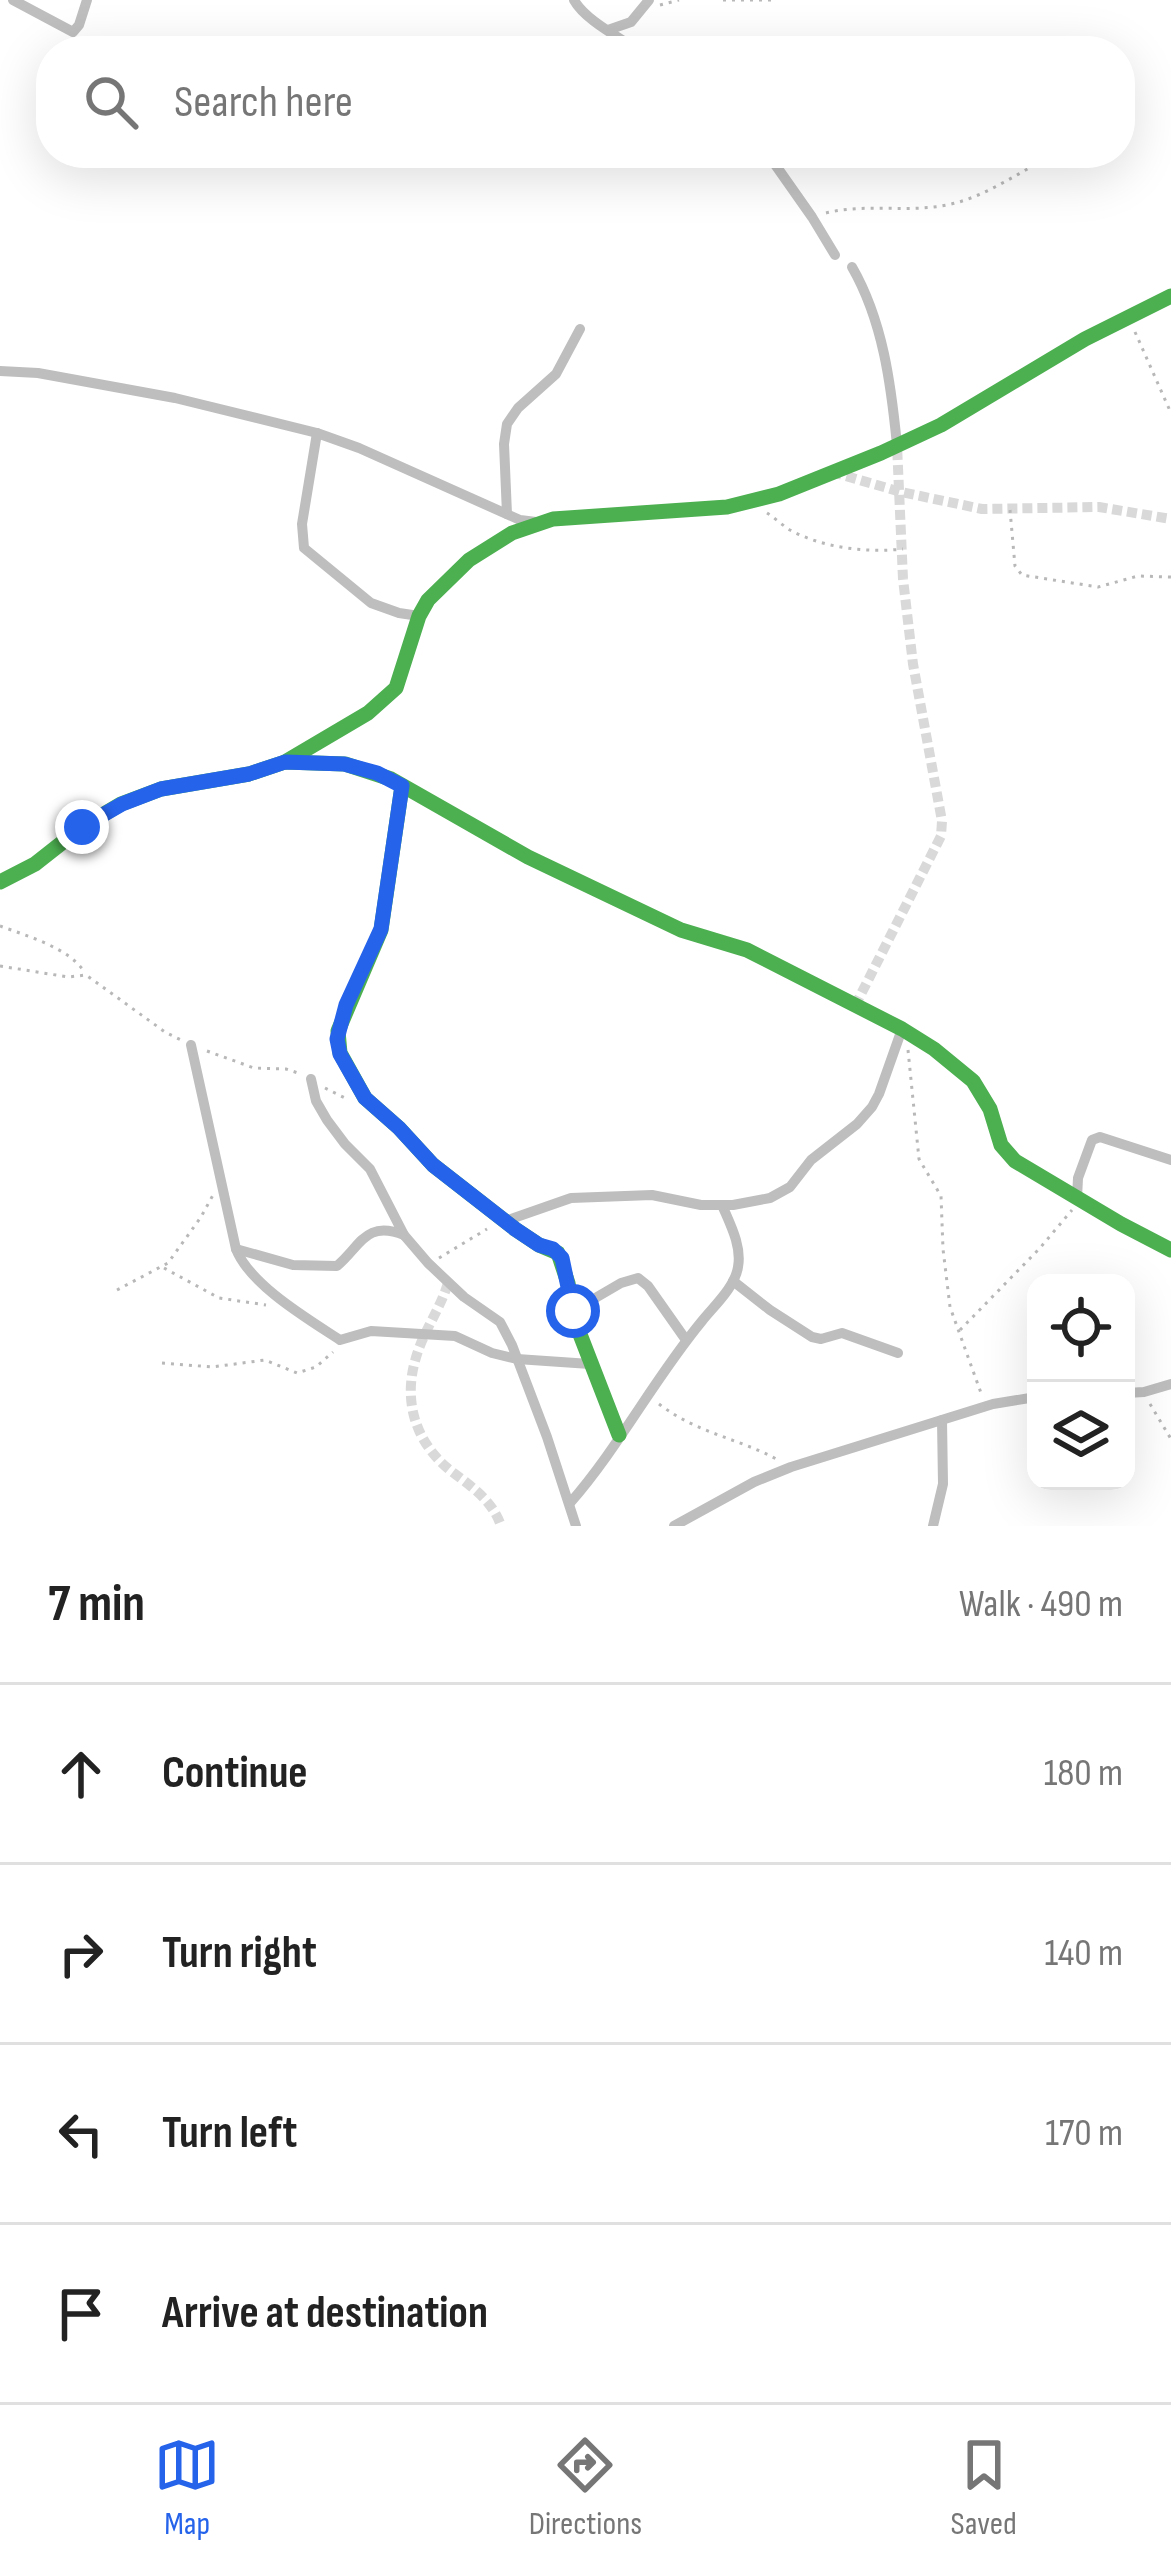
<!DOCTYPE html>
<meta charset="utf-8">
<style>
:root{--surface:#fff;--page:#f6f6f6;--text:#222;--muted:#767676;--line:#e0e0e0;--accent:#2563eb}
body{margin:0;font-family:"Sofia Sans Condensed",sans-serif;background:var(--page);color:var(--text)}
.controls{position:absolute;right:36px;bottom:36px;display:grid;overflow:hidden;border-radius:24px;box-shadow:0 12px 48px #0002}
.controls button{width:108px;height:108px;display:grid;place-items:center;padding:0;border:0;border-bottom:3px solid var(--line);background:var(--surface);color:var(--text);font:60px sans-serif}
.stop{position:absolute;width:36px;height:36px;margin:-27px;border:9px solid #2563eb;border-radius:50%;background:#fff}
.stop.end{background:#2563eb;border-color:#fff;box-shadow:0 3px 12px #0008}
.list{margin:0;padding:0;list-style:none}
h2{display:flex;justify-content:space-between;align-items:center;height:156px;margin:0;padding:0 48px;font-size:51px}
h2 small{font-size:39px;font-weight:400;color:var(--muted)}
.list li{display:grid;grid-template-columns:78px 1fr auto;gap:36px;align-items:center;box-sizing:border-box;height:180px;padding:0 48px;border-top:3px solid var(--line)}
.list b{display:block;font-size:45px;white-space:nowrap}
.list em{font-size:39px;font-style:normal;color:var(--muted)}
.icon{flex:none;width:66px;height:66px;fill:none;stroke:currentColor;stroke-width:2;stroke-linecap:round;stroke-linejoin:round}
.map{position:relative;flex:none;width:1171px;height:1526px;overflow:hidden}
.search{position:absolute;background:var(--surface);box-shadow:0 12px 48px #0002;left:36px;right:36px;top:36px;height:132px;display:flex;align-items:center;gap:30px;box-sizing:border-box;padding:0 42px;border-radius:48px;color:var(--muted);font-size:45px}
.sheet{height:876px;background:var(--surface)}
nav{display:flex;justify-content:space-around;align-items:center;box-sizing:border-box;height:168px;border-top:3px solid var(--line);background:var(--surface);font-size:33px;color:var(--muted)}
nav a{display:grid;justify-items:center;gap:6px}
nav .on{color:var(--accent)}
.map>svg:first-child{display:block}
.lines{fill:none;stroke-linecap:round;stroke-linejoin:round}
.street-tunnel{stroke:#d9d9d9;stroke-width:10;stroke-dasharray:10 5;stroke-linecap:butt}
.path{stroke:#b8b8b8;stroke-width:3;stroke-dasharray:3 6;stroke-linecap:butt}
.street{stroke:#bebebe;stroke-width:10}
.fast{stroke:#4caf50;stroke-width:15}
.route{stroke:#2563eb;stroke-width:15}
</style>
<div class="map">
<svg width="1171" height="1526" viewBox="0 0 1171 1526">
<rect width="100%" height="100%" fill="#fff"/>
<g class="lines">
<!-- street-tunnel -->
<g class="street-tunnel">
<path d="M832,472l69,20 81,17 117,-2 72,12"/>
<path d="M855,1006l86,-170 1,-15 -29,-157 -10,-85 -6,-134"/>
<path d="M448,1283c-8,27 -26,50 -33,78 -12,43 2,83 36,110 20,15 42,30 50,55"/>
</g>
<!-- path -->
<g class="path">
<path d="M723,0h53"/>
<path d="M660,5l19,-5"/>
<path d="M826,213c40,-10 81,0 121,-8 40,-8 74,-35 111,-52"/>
<path d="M1135,332l36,81"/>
<path d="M1010,510l5,56 7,9 76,12 40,-11 33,1"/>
<path d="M767,513c8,5 15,12 23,17 33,18 77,23 113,19"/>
<path d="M0,926c27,10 70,22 85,47"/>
<path d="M0,966l68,11 18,-2 79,57 16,8"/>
<path d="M908,1050l11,109 22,37 2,53 7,58 31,86"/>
<path d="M207,1051l47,17 32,1 15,5"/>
<path d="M325,1088l24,12"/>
<path d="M439,1258l48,-29"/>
<path d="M164,1268l55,30 47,7"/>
<path d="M117,1290l51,-27 33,-46 12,-22"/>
<path d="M960,1330l80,-82 32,-38"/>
<path d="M162,1363l50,4 53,-7 32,13 19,-6 17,-15"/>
<path d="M659,1404c39,30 80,34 121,57"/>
<path d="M1150,1404l21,35"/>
</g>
<!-- street -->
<g class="street">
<path d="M13,0l60,32 6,-7 8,-25"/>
<path d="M574,0c11,20 45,37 65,51"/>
<path d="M608,30l23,-8 18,-22"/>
<path d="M767,153l45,64 23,38"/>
<path d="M852,267c31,54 39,117 45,178"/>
<path d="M0,371l38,2 137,25 142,35 42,15 161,72 16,2"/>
<path d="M317,433l-15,91 2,24 67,55 28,10 20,3"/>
<path d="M507,514l-3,-70 3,-20 11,-16 38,-34 24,-45"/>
<path d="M191,1045l45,204c14,36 72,70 104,91l31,-9 84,5 37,17 25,6 73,5"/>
<path d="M311,1079l5,22 11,19 18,24 25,25 34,66 24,28 36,34 36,25 12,23 35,92 29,89"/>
<path d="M1077,1198l1,-20 14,-38 8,-3 71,23"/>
<path d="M505,1221l66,-23 81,-3 49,10h32l37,-7 20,-11 21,-27 46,-36 15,-17 7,-13 23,-65"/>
<path d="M236,1249l57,16 44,1c24,-20 28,-46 67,-31"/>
<path d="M733,1281l37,29 42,27 9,2 21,-6 56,20"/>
<path d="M573,1311l48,-28 17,-5 10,8 38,54"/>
<path d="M1126,1393l18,-1 27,-8"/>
<path d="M570,1503c49,-56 84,-124 132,-182 12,-15 33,-34 36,-54 4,-21 -8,-43 -16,-62"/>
<path d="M674,1526l80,-44 37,-15 202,-63 43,-7"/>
<path d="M933,1526l10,-42 -1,-64"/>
</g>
<!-- fast -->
<g class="fast">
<path d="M285,762l60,2 46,15 137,78 153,73 66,20 155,79 32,20 39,32 17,28 11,36 14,16 106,63 50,26"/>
<path d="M402,786l-21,144 -43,101 2,22 25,45 34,30 34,37 82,64 24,16 19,8 10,30 8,41 43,111"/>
<path d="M0,882l35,-18 47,-37 39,-23 40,-15 88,-15 36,-12 83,-49 28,-25 23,-72 9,-16 41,-40 43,-27 41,-14 174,-12 52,-13 102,-41 60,-28 144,-86 86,-43"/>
</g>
</g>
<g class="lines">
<!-- route -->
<path class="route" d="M82,827l40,-23 39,-15 88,-15 36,-12 59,2 33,9 25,13 -21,143 -35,76 -9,34 3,15 25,44 34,30 34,37 82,64 24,16 14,4 9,9 11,53"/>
</g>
</svg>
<div class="controls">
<button><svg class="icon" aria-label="locate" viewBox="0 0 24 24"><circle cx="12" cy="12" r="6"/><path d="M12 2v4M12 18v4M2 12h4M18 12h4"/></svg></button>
<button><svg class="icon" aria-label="layers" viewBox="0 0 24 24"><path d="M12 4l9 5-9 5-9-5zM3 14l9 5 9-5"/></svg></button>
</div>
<div class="stop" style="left:573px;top:1311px"></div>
<div class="stop end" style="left:82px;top:827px"></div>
<div class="search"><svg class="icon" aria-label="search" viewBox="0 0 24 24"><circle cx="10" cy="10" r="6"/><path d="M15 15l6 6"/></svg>Search here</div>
</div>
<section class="sheet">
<h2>7 min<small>Walk · 490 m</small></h2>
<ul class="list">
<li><svg class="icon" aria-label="ahead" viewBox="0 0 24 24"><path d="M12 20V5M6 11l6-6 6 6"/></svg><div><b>Continue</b></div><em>180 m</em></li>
<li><svg class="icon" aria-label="right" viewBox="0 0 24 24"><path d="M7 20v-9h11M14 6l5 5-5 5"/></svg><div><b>Turn right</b></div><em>140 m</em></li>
<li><svg class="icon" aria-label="left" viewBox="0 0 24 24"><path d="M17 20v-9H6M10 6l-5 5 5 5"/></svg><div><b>Turn left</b></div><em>170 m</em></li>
<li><svg class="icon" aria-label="arrive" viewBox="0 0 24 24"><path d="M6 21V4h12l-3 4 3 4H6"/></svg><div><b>Arrive at destination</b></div></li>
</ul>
</section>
<nav>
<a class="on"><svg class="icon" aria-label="map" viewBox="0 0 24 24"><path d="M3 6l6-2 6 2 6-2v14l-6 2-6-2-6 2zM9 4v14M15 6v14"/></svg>Map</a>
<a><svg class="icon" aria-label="directions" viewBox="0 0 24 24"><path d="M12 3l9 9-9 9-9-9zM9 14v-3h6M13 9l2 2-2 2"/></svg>Directions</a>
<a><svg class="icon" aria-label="saved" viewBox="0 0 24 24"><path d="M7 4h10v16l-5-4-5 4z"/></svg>Saved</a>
</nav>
